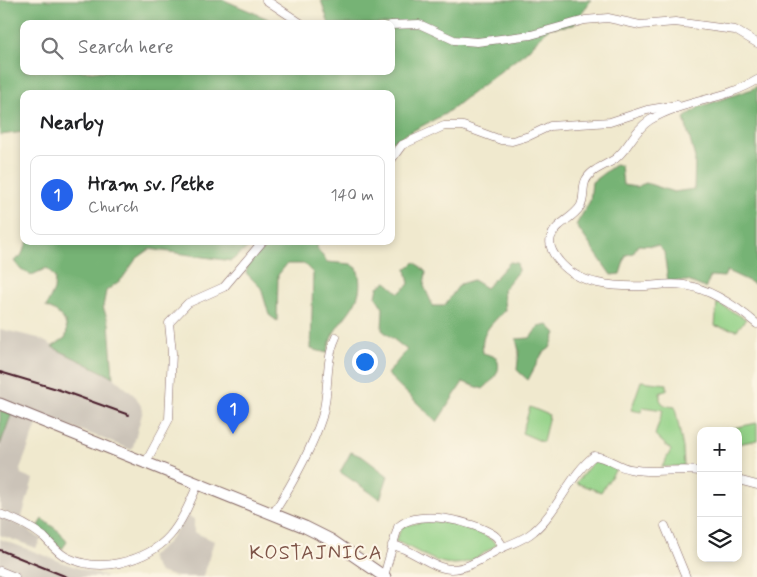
<!DOCTYPE html>
<meta charset="utf-8">
<style>
:root{--surface:#fff;--page:#f6f6f6;--text:#202124;--muted:#757577;--line:#e0e0e0;--accent:#2563eb}
body{margin:0;font-family:Mynerve,sans-serif;background:var(--page);color:var(--text)}
.controls{position:absolute;right:15px;bottom:15px;display:grid;overflow:hidden;border-radius:10px;box-shadow:0 2px 8px #0003}
.controls button{width:45px;height:45px;display:grid;place-items:center;padding:0;border:0;border-bottom:1px solid var(--line);background:var(--surface);color:var(--text);font:25px sans-serif}
.you{position:absolute;left:364px;top:361px;width:18px;height:18px;margin:-12px;border:4px solid #fff;border-radius:50%;background:#1a73e8;box-shadow:0 0 0 8px #1a73e833}
.badge{display:grid;place-items:center;width:32px;height:32px;border-radius:50%;background:var(--accent);color:#fff;font-size:16px;font-weight:700}
.pin{position:absolute;translate:-50% -41px;filter:drop-shadow(0 1px 2px #0008)}
.pin::after{content:'';position:absolute;top:26px;width:18px;height:15px;background:inherit;clip-path:polygon(0 0,100% 0,50% 100%)}
.list{margin:0;padding:0;list-style:none}
h2{display:flex;justify-content:space-between;align-items:center;height:65px;margin:0;padding:0 20px;font-size:21px}
h2 small{font-size:16px;font-weight:400;color:var(--muted)}
.list li{display:grid;grid-template-columns:32px 1fr auto;gap:15px;align-items:center;box-sizing:border-box;height:80px;margin:0 10px 10px;padding:0 10px;border:1px solid var(--line);border-radius:10px}
.list b{display:block;font-size:19px;white-space:nowrap}
.list p{margin:0;font-size:16px;white-space:nowrap;color:var(--muted)}
.list em{font-size:16px;font-style:normal;color:var(--muted)}
.icon{flex:none;width:28px;height:28px;fill:none;stroke:currentColor;stroke-width:2;stroke-linecap:round;stroke-linejoin:round}
.map{position:relative;flex:none;width:757px;height:577px;overflow:hidden}
.search{position:absolute;background:var(--surface);box-shadow:0 2px 8px #0003;left:20px;top:20px;width:375px;height:55px;display:flex;align-items:center;gap:12px;box-sizing:border-box;padding:0 18px;border-radius:10px;color:var(--muted);font-size:19px}
.panel{position:absolute;background:var(--surface);box-shadow:0 2px 8px #0003;left:20px;top:90px;width:375px;height:155px;border-radius:10px}
.map>svg:first-child{display:block}
.industrial{fill:#cbc3b8}
.green{fill:#93d187;stroke:#6e7859}
.forest{fill:#76b374;stroke:#606950}
.lines{fill:none;stroke-linecap:round;stroke-linejoin:round}
.street-casing{stroke:#846664;stroke-width:9}
.secondary-casing{stroke:#846664;stroke-width:13}
.street{stroke:#fff;stroke-width:8}
.secondary{stroke:#fff;stroke-width:11}
.rail{stroke:#4a1f2b;stroke-width:2}
.labels{text-anchor:middle;dominant-baseline:central;stroke-width:4.5;stroke-linejoin:round;paint-order:stroke}
.quarter-label{font-size:20px;letter-spacing:1px;fill:#7e5448;stroke:#fcf5e5}
</style>
<div class="map">
<svg width="757" height="577" viewBox="0 0 757 577">
<rect width="100%" height="100%" fill="#fcf5e5"/>
<filter id="ink" filterUnits="userSpaceOnUse"><feTurbulence type="fractalNoise" baseFrequency=".02" numOctaves="2"/><feDisplacementMap in="SourceGraphic" scale="10" xChannelSelector="R" yChannelSelector="G"/><feConvolveMatrix kernelMatrix="1 2 1 2 8 2 1 2 1" color-interpolation-filters="sRGB"/></filter>
<filter id="wash" filterUnits="userSpaceOnUse"><feTurbulence type="fractalNoise" baseFrequency=".0096" numOctaves="4" result="noise"/><feDisplacementMap in="SourceGraphic" scale="20" xChannelSelector="R" yChannelSelector="G"/><feGaussianBlur stdDeviation="1.12" result="paint"/><feColorMatrix in="noise" values="0 0 0 0 0 0 0 0 0 0 0 0 0 0 0 0 0 1.4 0 .05"/><feComposite in="paint" operator="in"/></filter>
<g filter="url(#wash)">
<rect width="100%" height="100%" fill="#f0e9ce"/>
<!-- industrial -->
<g class="industrial">
<path d="M0,329l38,9 75,39 23,20 7,13 -11,40 -132,-51z"/>
<path d="M12,413l26,9 -18,47 1,5 12,5 -12,41 -21,-11v-64z"/>
<path d="M0,516l24,12 17,11 -5,9 -36,-13z"/>
<path d="M187,516l7,3v13l20,9 -11,36h-26l-18,-5 -9,-15 18,-15z"/>
<path d="M0,539l78,29 30,9h-81l-27,-12z"/>
</g>
<!-- green -->
<g class="green">
<path d="M717,303l29,16 -9,11 -22,-4z"/>
<path d="M641,381l26,3v6l-7,3v7l4,5 11,2 8,41 1,18 -22,1 9,-17 -16,-15 8,-25 -20,-3 -2,5 -10,-2z"/>
<path d="M530,407l19,8 -6,27 -21,-9z"/>
<path d="M757,423v17l-19,4v-13h-20z"/>
<path d="M593,462l12,1 12,5 -16,24 -25,-9z"/>
<path d="M427,521c25,0 52,6 70,24 -10,5 -18,13 -28,16 -27,11 -49,-11 -74,-20l8,-15z"/>
</g>
<!-- forest -->
<g class="forest">
<path d="M0,0h224l56,24h-256v47h367v-47h-62l-8,-24h270l-17,25 -25,3 -22,23 -82,63 -54,28v-48h-367v38l-24,3z"/>
<path d="M757,86v199l-30,-14 -3,6 -13,-1 -6,12 -17,-7h-20l-4,-29 -6,-6 -20,-1 -5,8 -7,2 -6,19 -9,1 -35,-50 14,-24 2,-19 24,-18 5,2 2,19 13,2 10,-4 28,9 20,-3 1,-31 -11,-40 15,-11 53,-18z"/>
<path d="M28,241h228l-25,20 -81,-12 -14,10 -14,20 -16,12 -3,16 6,16 4,54 -61,-30 14,-10c3,-17 -6,-24 -20,-30l8,-17 1,-12 -8,-10 -15,7 -11,-5 -7,-9 7,-5z"/>
<path d="M273,241h45l-1,7 10,14 24,2 6,4c10,31 -9,42 -24,66 -3,6 -4,13 -6,19l-16,-4 2,-76 -9,-9h-17l-9,11 -1,46 -8,-6 -8,-27 -15,-15 2,-10z"/>
<path d="M415,262l11,10 -2,14 9,20h11l16,-22 13,-4 13,8 24,-26 7,1 1,8 -15,19 2,20c-14,15 -25,22 -22,43l13,4c7,14 -2,22 -13,32l-20,-7 -26,40 -50,-48 20,-24 -25,-20 1,-22 -7,-11 2,-10 8,-5 13,11 10,-9 -3,-15z"/>
<path d="M548,325l8,8 -6,15 -8,6 -14,26 -11,-10 2,-19 -3,-12 14,-1 8,-11z"/>
<path d="M0,410l12,3 -12,32z"/>
<path d="M351,452l12,5 25,19 -8,23 -40,-27z"/>
<path d="M42,519l18,13 7,10 -5,7 -26,-20z"/>
</g>
</g>
<g filter="url(#ink)">
<g class="lines">
<defs>
<g id="street">
<path d="M266,0l36,24"/>
<path d="M391,25l28,-1 35,16 23,2 54,-7 54,-15 23,-2 32,7 35,-3 60,8 22,13"/>
<path d="M757,80c-32,20 -74,20 -107,40 -16,10 -21,28 -35,39 -10,7 -26,11 -30,23 -3,8 0,17 -5,25 -8,12 -25,17 -29,30 -3,9 2,17 8,24 20,25 57,26 87,25 12,-1 26,-3 38,-1 27,4 53,22 73,39"/>
<path d="M391,160l11,-15 42,-19h19l38,14 11,1 17,-5 21,-10 60,-4 37,-12 30,-5"/>
<path d="M145,464l24,-45 3,-66 -3,-30 19,-20 36,-16 39,-46"/>
<path d="M738,480l19,5"/>
<path d="M0,514c15,5 31,13 44,23 7,7 13,15 22,20 17,8 35,10 53,6 49,-11 60,-35 79,-79"/>
<path d="M273,514c19,-30 38,-63 49,-97 8,-26 2,-54 14,-80"/>
<path d="M665,526l21,51"/>
<path d="M392,545c19,3 41,24 59,24 16,0 30,-10 43,-17 13,-8 28,-10 40,-21 23,-19 37,-58 60,-75 13,1 24,11 36,13 23,5 46,-1 71,2"/>
<path d="M0,571l15,6"/>
<path d="M384,576l14,-49c20,-19 75,-6 96,8 3,2 7,8 9,12"/>
</g>
<path id="secondary" d="M0,404l305,123 26,13 54,37"/>
</defs>
<!-- street casing -->
<use href="#street" class="street-casing"/>
<!-- secondary casing -->
<use href="#secondary" class="secondary-casing"/>
<!-- street -->
<use href="#street" class="street"/>
<!-- secondary -->
<use href="#secondary" class="secondary"/>
<!-- rail -->
<g class="rail">
<path d="M0,372l57,17 72,26"/>
<path d="M0,550l67,27"/>
</g>
</g>
</g>
<g class="labels">
<!-- quarter labels -->
<g class="quarter-label">
<text x="316" y="553">KOSTAJNICA</text>
</g>
</g>
</svg>
<div class="controls">
<button>+</button>
<button>−</button>
<button><svg class="icon" aria-label="layers" viewBox="0 0 24 24"><path d="M12 4l9 5-9 5-9-5zM3 14l9 5 9-5"/></svg></button>
</div>
<div class="you"></div>
<div class="pin badge" style="left:233px;top:434px">1</div>
<div class="search"><svg class="icon" aria-label="search" viewBox="0 0 24 24"><circle cx="10" cy="10" r="6"/><path d="M15 15l6 6"/></svg>Search here</div>
<section class="panel">
<h2>Nearby<small></small></h2>
<ul class="list">
<li><span class="badge">1</span><div><b>Hram sv. Petke</b><p>Church</p></div><em>140 m</em></li>
</ul>
</section>
</div>
